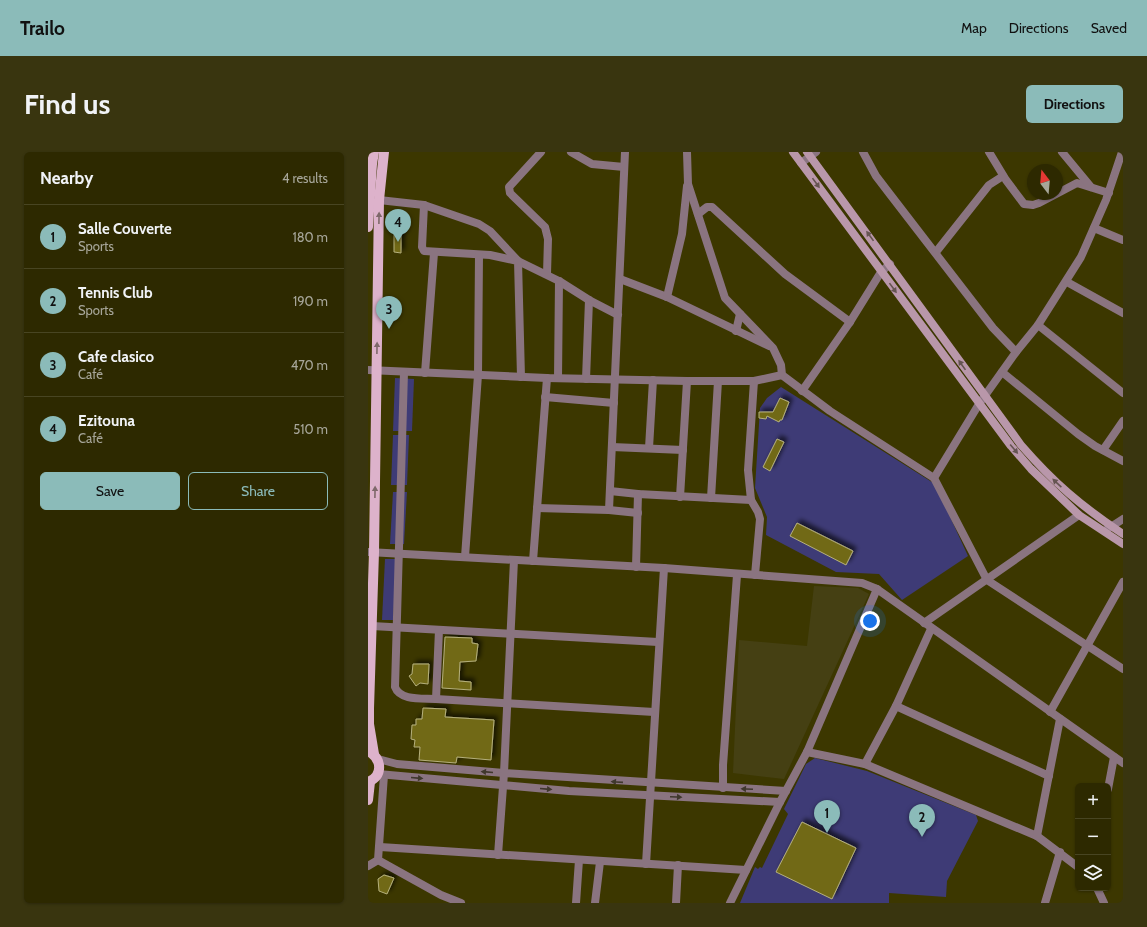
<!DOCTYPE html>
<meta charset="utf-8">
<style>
:root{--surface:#2d2900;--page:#39350f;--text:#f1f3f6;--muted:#a7a699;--line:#484522;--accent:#8bbbb9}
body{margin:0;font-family:Cabin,sans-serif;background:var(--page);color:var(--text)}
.controls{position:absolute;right:12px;bottom:12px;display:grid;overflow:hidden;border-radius:6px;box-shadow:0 1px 3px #0004}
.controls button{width:36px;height:36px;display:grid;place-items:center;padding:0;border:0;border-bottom:1px solid var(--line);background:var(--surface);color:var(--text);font:20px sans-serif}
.compass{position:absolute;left:659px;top:12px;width:36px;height:36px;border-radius:50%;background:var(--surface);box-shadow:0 1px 3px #0004;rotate:344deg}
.you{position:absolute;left:502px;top:469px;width:14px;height:14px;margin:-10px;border:3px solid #fff;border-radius:50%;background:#1a73e8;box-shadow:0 0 0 6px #1a73e833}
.badge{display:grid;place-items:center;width:26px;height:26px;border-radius:50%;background:var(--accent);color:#111;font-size:13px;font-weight:700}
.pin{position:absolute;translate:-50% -33px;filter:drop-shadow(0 1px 2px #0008)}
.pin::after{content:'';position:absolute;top:21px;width:14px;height:12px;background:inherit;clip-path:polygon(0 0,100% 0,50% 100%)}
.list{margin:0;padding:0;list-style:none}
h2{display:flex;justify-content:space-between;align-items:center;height:52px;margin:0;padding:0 16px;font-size:17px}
h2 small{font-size:13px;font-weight:400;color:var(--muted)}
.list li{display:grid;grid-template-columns:26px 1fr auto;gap:12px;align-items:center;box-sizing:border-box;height:64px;padding:0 16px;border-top:1px solid var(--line)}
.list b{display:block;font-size:15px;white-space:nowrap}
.list p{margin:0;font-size:13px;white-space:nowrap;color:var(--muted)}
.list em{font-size:13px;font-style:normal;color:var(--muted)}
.actions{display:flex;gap:8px;padding:12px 16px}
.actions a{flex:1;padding:9px 0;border:1px solid var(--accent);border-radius:6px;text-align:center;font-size:14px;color:var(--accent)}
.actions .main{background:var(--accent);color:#111}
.icon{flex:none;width:22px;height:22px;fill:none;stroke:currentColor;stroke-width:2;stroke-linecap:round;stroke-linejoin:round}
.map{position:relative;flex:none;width:755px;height:751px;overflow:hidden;border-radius:6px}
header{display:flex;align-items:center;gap:24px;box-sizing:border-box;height:56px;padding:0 20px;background:var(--accent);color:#111}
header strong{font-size:19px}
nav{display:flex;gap:22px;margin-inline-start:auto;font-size:14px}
.intro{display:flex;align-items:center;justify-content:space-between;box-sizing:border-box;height:96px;padding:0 24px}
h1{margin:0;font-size:28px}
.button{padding:10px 18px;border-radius:6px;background:var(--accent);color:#111;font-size:14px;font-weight:700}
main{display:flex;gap:24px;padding:0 24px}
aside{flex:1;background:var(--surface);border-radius:6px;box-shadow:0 1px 3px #0004}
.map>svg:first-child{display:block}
.built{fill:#454013}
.green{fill:#3e3b76}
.building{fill:#716919;stroke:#b5b07c;filter:url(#shadow)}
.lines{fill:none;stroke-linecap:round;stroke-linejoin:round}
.street{stroke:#8a7480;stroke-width:8}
.secondary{stroke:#b997aa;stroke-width:8}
.primary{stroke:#ddb2cb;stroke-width:10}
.oneway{fill:#655451}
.oneway2{fill:#7e686a}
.oneway3{fill:#40382d}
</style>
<header>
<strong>Trailo</strong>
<nav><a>Map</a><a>Directions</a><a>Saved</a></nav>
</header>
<div class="intro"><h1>Find us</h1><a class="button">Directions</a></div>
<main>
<aside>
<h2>Nearby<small>4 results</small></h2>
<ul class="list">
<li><span class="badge">1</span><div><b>Salle Couverte</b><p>Sports</p></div><em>180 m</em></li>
<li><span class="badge">2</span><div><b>Tennis Club</b><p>Sports</p></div><em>190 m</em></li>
<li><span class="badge">3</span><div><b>Cafe clasico</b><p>Café</p></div><em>470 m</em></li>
<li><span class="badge">4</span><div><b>Ezitouna</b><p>Café</p></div><em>510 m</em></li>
</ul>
<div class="actions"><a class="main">Save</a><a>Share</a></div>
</aside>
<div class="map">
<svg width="755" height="751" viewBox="0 0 755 751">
<defs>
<filter id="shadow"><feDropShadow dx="3.5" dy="-3.5" stdDeviation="2" flood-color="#0009"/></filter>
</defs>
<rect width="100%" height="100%" fill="#3c3700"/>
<!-- built -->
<path class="built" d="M446,434l44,2 11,6 -85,185 -51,-6 6,-133 68,6z"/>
<!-- green -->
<g class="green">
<path d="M27,226l19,1 -2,52h-19z"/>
<path d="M413,235l154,97 33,72 -66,44 -23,-26 -43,-2 -70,-37 1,-18 -12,-29 5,-80 7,-10z"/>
<path d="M25,283h16l-2,50h-16z"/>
<path d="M25,340h14l-3,52h-14z"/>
<path d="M17,407h12l-4,61h-11z"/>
<path d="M447,606l52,13 109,44 2,6 -31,60 -1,16 -57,-4v10h-149l15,-36 3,2 2,-2 2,1 26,-54 -4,-5 22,-45z"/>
</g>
<!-- building -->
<g class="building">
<path d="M26,80h7v21l-7,-1z"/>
<path d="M412,246l9,4 -7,18h-2l-1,2 -12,-6 -1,3 -7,-1v-6h14z"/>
<path d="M409,287l7,3 -14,29 -7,-4z"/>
<path d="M429,371l56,28 -7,14 -56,-29z"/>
<path d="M77,485l27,1v5l6,1 -2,17 -16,1 -1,19 12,1v8l-29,-2z"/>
<path d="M45,512h16l-1,20 -8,-1 -4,3 -7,-10 3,-2z"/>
<path d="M55,556l23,1 -1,8 49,3 -3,40 -34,-3 -1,6 -37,-3 1,-13h-6l1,-7 -4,-1 1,-14h4v-6h6z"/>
<path d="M434,670l54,26 -24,51 -56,-27z"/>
<path d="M16,723l10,3 -7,16 -8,-3 -1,-12z"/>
</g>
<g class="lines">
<!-- street -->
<g class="street">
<path d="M173,0l-32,35 1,6 35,34 3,12 -1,35"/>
<path d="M203,0l21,12 32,3"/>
<path d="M319,0l1,32 37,114 48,50 8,17 1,10 48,36 104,67 53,102 136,89"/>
<path d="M495,0l13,24 13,17 104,135 23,24"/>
<path d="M621,0l17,28 18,24 9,1 6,-2 38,-20 32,10"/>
<path d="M694,0l29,35"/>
<path d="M433,11l15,-11"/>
<path d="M11,48l45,5 55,19 11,7 28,30 41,20 30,19 29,15"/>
<path d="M56,53l-2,42 2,4 66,4 28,6 3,116"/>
<path d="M330,62l9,-7h5l73,67 65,48"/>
<path d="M726,76l29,12"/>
<path d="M568,100l53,-67 14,-9"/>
<path d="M252,127l47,18 102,49"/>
<path d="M699,130l56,31"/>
<path d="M299,145l15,-63 5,-48"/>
<path d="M670,173l85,68"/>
<path d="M368,179l4,-17"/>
<path d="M0,218l179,8 140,3h67l28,-6"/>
<path d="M36,220l-9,315c5,14 28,11 41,12l218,13"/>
<path d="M634,220l76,62 17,12 28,15"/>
<path d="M57,221l9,-120"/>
<path d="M190,226l1,-97"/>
<path d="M218,227l3,-79"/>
<path d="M386,229l-6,89 3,30 7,12 2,7 -5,56"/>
<path d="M434,239l48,-69 31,-50 9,-8"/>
<path d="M177,245l69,6"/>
<path d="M244,295l71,3"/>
<path d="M281,296l4,-68"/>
<path d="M735,298l20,-29"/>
<path d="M566,326l45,-74 37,-52 22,-27 43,-68 25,-57 16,-48"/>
<path d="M242,339l28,3 113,6"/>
<path d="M312,345l7,-116"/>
<path d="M343,346l7,-117"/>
<path d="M169,356l72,2 29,3"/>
<path d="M241,358l16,-358"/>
<path d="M738,378l17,-11"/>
<path d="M0,400l296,16 198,15 15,6 246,174"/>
<path d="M97,405l13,-182 1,-120"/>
<path d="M165,409l14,-183"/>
<path d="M268,415l2,-73"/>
<path d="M556,471l155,-108"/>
<path d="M4,474l286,16"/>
<path d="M68,547l3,-69"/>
<path d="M528,554l153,70"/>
<path d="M682,560l73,-130"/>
<path d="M439,600l58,12 172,72 41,31"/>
<path d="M10,607l19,5 107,9 282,18"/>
<path d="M497,612l31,-58 35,-77"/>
<path d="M10,622l191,17 211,11"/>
<path d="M355,636v-23l14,-190"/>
<path d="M740,637l6,-32"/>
<path d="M669,684l23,-117"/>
<path d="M12,695l366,23"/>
<path d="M130,703l6,-82 10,-213"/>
<path d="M10,708l63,35 20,8"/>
<path d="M278,712l18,-296"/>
<path d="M0,714l10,-6 6,-85"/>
<path d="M729,736l7,15"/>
<path d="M208,751l3,-43"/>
<path d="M227,751l5,-41"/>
<path d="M308,751l2,-38"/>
<path d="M362,751l50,-101 27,-50 70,-163"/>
<path d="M677,751l15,-51"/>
</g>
<!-- secondary -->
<g class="secondary">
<path d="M425,0l218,294 20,23 48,46 44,29"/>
<path d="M439,0l214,293c33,38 60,61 102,89"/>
</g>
<!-- primary -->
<g class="primary">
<path d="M0,75l4,-63 2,-12"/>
<path d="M6,602l-5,-30v-16l5,-156 5,-352 5,-48"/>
<path d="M0,630c15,-6 14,-22 2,-30"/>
<path d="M0,648l2,-18"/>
</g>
</g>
<!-- one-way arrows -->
<defs><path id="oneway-solid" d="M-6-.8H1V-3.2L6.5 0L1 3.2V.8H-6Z"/></defs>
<g class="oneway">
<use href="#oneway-solid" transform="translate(448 31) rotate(54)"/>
<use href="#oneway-solid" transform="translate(502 84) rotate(-126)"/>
<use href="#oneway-solid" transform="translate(525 136) rotate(54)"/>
<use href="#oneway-solid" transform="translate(594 213) rotate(-125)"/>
<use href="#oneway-solid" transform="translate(646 297) rotate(50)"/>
<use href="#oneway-solid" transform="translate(689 331) rotate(-137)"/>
</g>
<g class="oneway2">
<use href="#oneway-solid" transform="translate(11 66) rotate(-89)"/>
<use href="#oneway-solid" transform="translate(9 196) rotate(-89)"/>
<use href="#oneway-solid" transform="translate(7 340) rotate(-89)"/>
</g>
<g class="oneway3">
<use href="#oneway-solid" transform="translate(119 620) rotate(-175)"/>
<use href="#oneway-solid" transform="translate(49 626) rotate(5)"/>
<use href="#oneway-solid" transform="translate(249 630) rotate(-176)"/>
<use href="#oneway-solid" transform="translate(178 637) rotate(5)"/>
<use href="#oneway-solid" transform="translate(379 637) rotate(-177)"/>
<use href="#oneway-solid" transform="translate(308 645) rotate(3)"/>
</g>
</svg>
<div class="controls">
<button>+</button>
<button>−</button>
<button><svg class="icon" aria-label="layers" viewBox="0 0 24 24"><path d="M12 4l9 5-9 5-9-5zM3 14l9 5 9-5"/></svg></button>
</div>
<svg class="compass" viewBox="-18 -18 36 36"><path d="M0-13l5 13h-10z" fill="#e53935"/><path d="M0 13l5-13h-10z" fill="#a7a699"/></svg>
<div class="you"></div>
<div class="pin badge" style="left:459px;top:681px">1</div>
<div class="pin badge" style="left:554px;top:685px">2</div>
<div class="pin badge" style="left:21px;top:177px">3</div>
<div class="pin badge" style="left:30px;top:90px">4</div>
</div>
</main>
